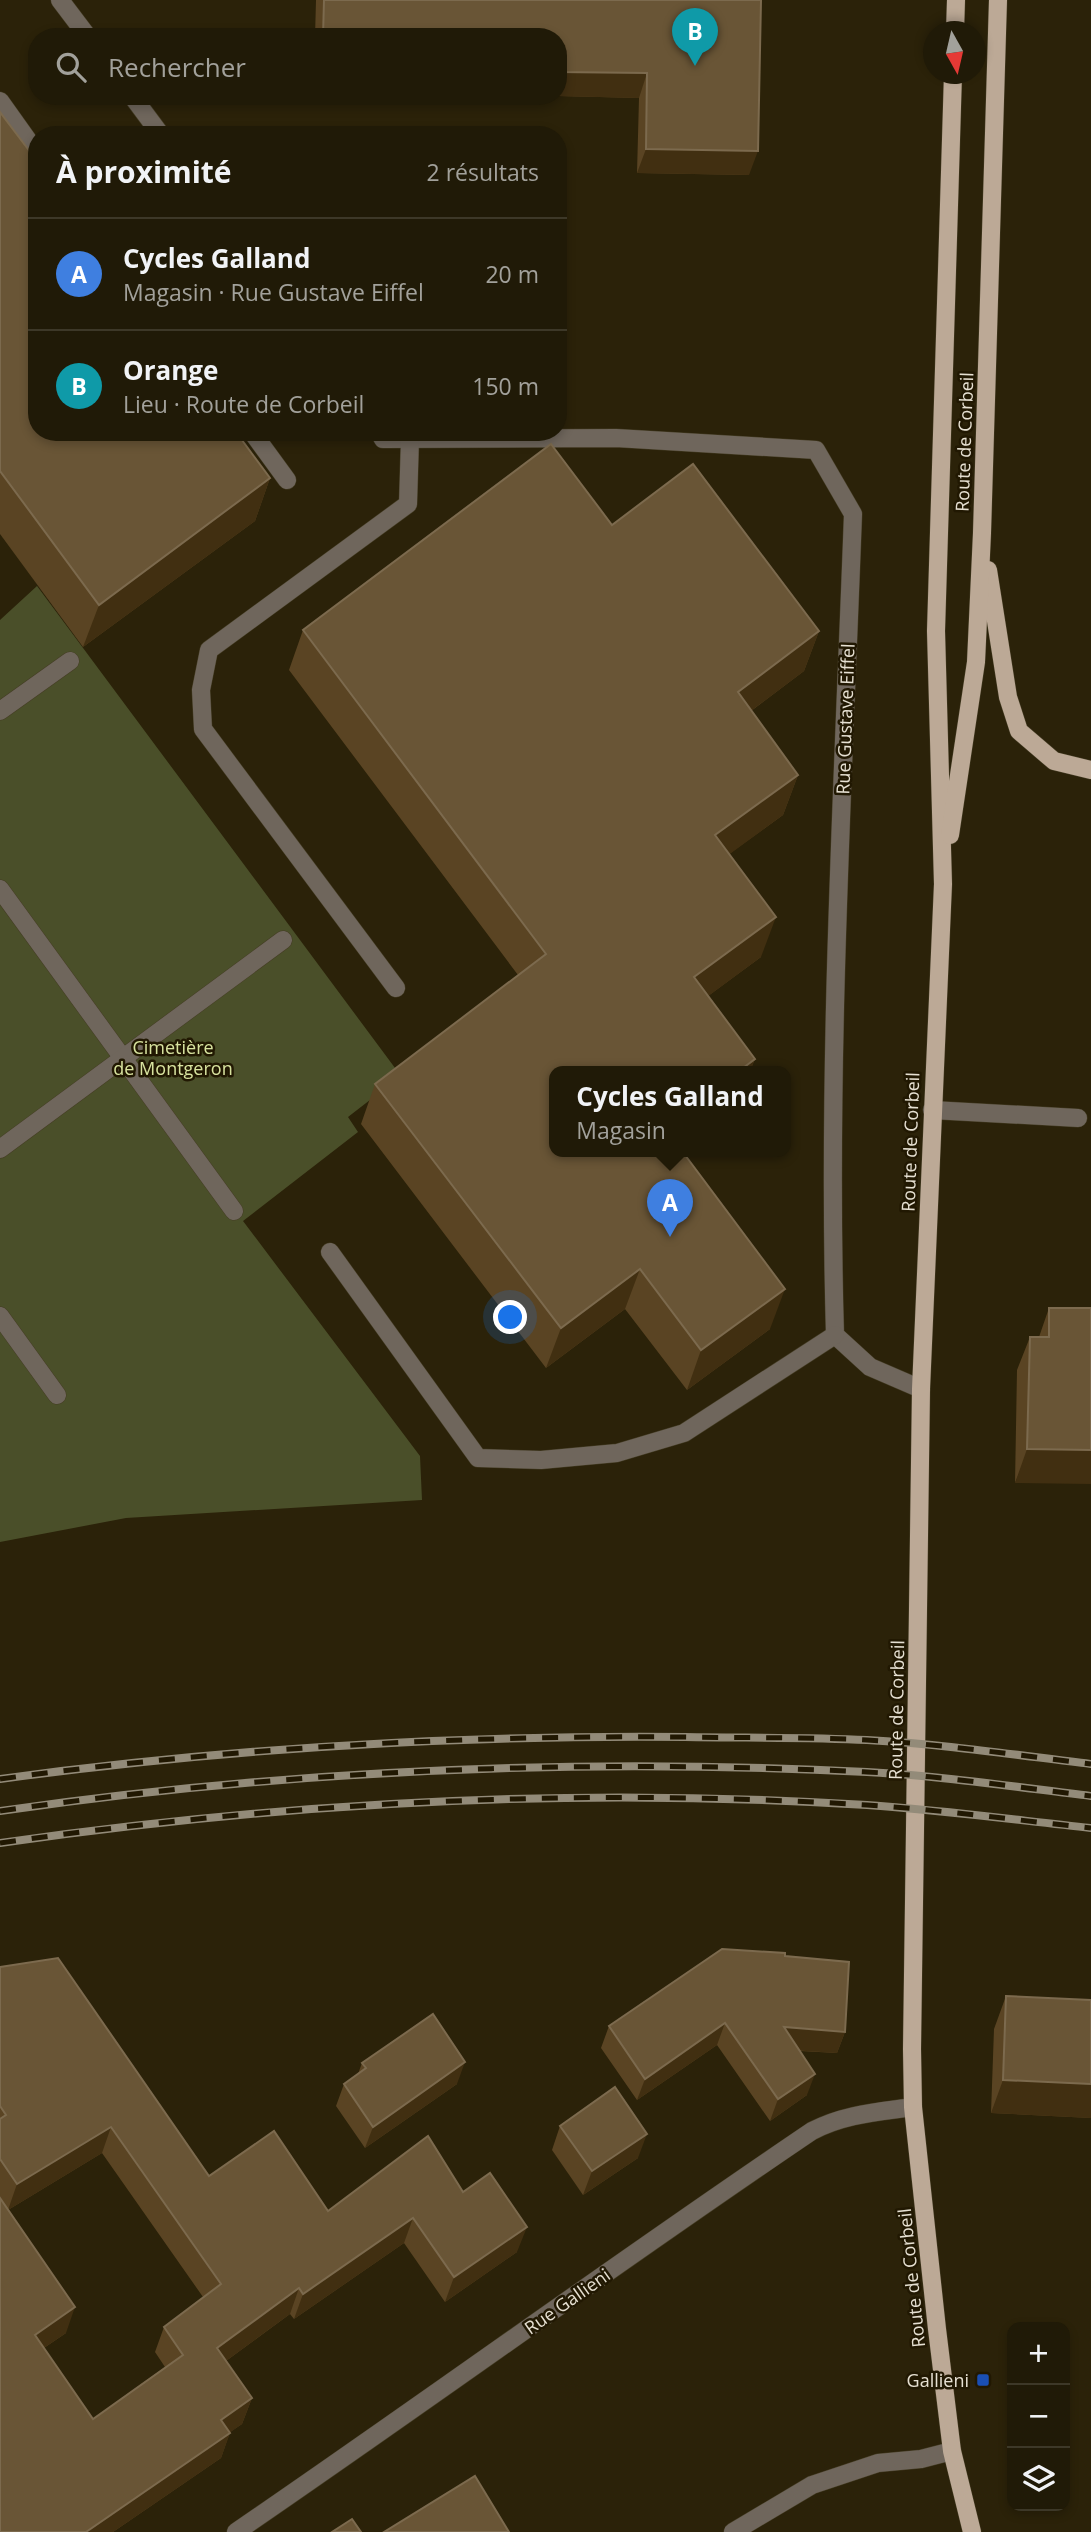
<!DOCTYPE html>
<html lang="fr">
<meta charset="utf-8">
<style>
:root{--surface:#201a07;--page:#2d2715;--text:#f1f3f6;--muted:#a2a19b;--line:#3d3828;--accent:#b45309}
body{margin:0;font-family:"Open Sans",sans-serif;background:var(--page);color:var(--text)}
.controls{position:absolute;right:21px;bottom:21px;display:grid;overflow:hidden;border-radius:14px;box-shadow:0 4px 10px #0003}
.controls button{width:63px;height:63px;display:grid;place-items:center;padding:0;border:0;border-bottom:2px solid var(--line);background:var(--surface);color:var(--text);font:35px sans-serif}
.compass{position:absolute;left:923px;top:21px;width:63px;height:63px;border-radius:50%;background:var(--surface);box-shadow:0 4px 10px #0003;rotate:172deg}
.you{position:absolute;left:511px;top:1318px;width:24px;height:24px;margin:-18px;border:5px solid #fff;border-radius:50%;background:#1a73e8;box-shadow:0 0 0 10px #1a73e833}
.badge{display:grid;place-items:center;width:46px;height:46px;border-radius:50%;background:var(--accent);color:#fff;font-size:23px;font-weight:700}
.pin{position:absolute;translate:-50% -58px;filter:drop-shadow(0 2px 4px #0008)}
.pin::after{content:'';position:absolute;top:37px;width:24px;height:21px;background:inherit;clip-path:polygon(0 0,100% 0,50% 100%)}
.popup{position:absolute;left:549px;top:1066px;width:242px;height:91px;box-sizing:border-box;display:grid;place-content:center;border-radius:14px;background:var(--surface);filter:drop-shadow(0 2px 5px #0005);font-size:23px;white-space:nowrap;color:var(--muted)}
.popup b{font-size:26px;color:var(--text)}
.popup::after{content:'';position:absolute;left:50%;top:100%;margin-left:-14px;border:14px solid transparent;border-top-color:var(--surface)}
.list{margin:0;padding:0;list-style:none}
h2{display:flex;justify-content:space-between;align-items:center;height:91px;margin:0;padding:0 28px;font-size:30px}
h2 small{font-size:23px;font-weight:400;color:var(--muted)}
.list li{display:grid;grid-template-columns:46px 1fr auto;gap:21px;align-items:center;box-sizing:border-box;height:112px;padding:0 28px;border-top:2px solid var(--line)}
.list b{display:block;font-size:26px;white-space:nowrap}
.list p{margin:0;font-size:23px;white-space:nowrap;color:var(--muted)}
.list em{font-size:23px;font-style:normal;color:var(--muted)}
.icon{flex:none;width:38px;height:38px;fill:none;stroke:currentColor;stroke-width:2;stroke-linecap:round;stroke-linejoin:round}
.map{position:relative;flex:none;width:1091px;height:2532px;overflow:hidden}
.search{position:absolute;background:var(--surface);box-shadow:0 4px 10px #0003;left:28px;top:28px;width:539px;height:77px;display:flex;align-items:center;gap:18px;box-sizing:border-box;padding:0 24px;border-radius:28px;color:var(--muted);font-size:26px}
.panel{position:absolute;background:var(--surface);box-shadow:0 4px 10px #0003;left:28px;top:126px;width:539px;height:315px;border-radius:28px}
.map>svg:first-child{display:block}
.green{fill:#4a4f29}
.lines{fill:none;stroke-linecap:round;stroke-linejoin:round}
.minor-casing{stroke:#453d25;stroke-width:19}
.major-casing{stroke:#453d25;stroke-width:19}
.minor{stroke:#6f665c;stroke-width:18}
.major{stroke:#bca996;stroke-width:18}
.rail-casing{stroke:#938b79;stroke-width:8}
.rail{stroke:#211802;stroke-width:5;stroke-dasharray:16;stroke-linecap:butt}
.wall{fill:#5a4423;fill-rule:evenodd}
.shaded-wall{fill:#412f11}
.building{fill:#695536;stroke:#7c6a4e;stroke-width:2}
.transit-dot{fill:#1a4fb4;stroke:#211802;stroke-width:2.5}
.labels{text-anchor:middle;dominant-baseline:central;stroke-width:5;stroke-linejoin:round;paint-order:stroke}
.street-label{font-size:18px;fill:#e6e0d2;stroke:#211802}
.park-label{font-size:18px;fill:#d8e39f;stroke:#211802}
.poi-label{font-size:18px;fill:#e6e0d2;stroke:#211802;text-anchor:end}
</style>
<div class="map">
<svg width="1091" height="2532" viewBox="0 0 1091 2532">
<rect width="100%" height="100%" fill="#2b2209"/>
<!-- green -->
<path class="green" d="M37,586l364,490 -53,41 10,15 -115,89 177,235 2,44 -296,18 -126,24v-922z"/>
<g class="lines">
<defs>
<g id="minor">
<path d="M60,0l28,37"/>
<path d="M132,96l29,39"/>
<path d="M0,101l37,52"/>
<path d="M252,432l35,48"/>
<path d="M379,432l4,7 233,-1 200,12 37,64c-10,274 -26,548 -18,821l35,32 51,22"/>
<path d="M0,711l70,-50"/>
<path d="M0,889l234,322"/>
<path d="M396,988l-193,-259 -2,-39 8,-40 199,-146 2,-65"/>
<path d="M932,1110l146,8"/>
<path d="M0,1149l283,-209"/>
<path d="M330,1252l148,206 63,2 76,-7 67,-20 151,-98"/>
<path d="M0,1316l57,79"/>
<path d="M236,2532c193,-132 382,-270 576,-401 32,-17 66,-19 101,-24"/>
<path d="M733,2532l79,-47 66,-22 43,-4 31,-8"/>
</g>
<g id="major">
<path d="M955,32l1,-32"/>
<path d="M953,74l-17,557 7,253 -22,505 -9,660 1,58 24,222 15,122 20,81"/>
<path d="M988,570l20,127 11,34 35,30 37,9"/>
<path d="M950,835l26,-173 6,-129 16,-533"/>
</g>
</defs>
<!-- minor casing -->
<use href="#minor" class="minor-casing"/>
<!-- major casing -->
<use href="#major" class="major-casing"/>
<!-- minor -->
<use href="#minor" class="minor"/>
<!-- major -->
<use href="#major" class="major"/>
<defs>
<g id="rail">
<path d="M0,1779c228,-31 456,-44 685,-42 61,1 122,0 182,3 75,4 149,15 224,24"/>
<path d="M0,1811c286,-41 578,-53 867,-39 75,4 149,15 224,24"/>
<path d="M0,1843c286,-41 578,-56 867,-38 75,5 149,15 224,23"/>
</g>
</defs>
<!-- rail casing -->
<use href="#rail" class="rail-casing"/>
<!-- rail -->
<use href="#rail" class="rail"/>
</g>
<!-- wall -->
<g class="wall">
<path d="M316,0h445l-12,175 -112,-2 2,-75 -81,-2v-59h-243z"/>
<path d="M0,112l270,366 -15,43 -172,126 -83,-113z"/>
<path d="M612,525l207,106 -15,40 -53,40 47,64 -15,40 -54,39 32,103 -53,39 47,63 -5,12h-195l215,258 -83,61 -62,-81 -79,59 -185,-244 14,-40 143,-109 -229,-305 14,-40z"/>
<path d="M1049,1308h42l-76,175 2,-113 13,-33h9z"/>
<path d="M785,1956l60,76 -8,21 -37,-2 7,44 -37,26 -53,-76 -80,55 -36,-52 8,-22z"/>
<path d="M0,1967l209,209 119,35 135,-19 54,60 -72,50 -41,-59 -110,76 -4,-5 -64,47 26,37 -10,26 -12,8 -9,26 -108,74h-113zM102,2153l101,144 -39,30 -9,25 10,15 -72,52 -49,-71 22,-15 -58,-123z"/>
<path d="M1006,1996l85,4v118l-100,-5 3,-84z"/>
<path d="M362,2063l95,21 -92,64 -29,-42 8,-22 14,-10z"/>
<path d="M560,2126l78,32 -55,37 -31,-45z"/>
</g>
<!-- shaded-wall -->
<g class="shaded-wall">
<path d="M558,72l89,1 -8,25 -81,-2z"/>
<path d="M646,149l112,2 -9,24 -112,-2z"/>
<path d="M270,478l-15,43 -172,126 16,-42z"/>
<path d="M819,631l-15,40 -81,61 15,-40z"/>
<path d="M798,775l-15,40 -82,60 14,-40z"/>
<path d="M776,917l-15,40 -81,60 14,-40z"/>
<path d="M755,1059l-5,12h-11z"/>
<path d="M640,1269l-15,40 -79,59 15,-40z"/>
<path d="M785,1289l-15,40 -83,61 14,-40z"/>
<path d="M1027,1449l64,1v34l-76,-1z"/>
<path d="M725,2023l-8,22 -80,55 8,-21z"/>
<path d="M784,2027l61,5 -8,21 -61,-4z"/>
<path d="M465,2062l-8,22 -92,64 8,-21z"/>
<path d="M815,2074l-8,21 -37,26 8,-22z"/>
<path d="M1003,2080l88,4v34l-100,-5z"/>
<path d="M111,2127l-9,26 -94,57 9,-26z"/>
<path d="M647,2134l-9,24 -55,37 9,-24z"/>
<path d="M413,2218l-9,25 -110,76 9,-25z"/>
<path d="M527,2227l-10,25 -72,50 9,-25z"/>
<path d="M299,2288l-9,26 -82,60 9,-26z"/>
<path d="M75,2307l-9,26 -40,27 9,-25z"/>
<path d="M252,2398l-10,26 -30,21 9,-25z"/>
<path d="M230,2433l-9,25 -108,74h-27z"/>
</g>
<!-- building -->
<g class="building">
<path d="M324,0h437l-3,151 -112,-2 1,-76 -89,-1v-35h-235z"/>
<path d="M0,112l37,49v271h199l34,46 -171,127 -99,-134z"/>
<path d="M551,444l61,81 81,-61 126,167 -81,61 60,83 -83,60 61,82 -82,60 61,82 -16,12h-184v80h127l103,138 -84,61 -61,-81 -79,59 -186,-244 171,-130 -243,-324z"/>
<path d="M1049,1308h42v142l-64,-1 3,-112h19z"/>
<path d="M722,1949l63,4v3l64,6 -4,70 -61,-5 31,47 -37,25 -53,-76 -80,56 -36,-53z"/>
<path d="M58,1958l151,218 65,-45 54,80 100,-75 35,56 27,-19 37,54 -73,50 -41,-59 -110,76 -4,-6 -82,60 35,50 -31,22 9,13 -144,99h-86v-334l75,109 -40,28 58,84 90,-64 -19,-28 57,-43 -110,-157 -94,57 -17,-25v-40l6,-4 -6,-9v-139z"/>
<path d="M1006,1996l85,4v84l-88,-4z"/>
<path d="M433,2014l32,48 -92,65 -29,-43 22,-16 -4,-5z"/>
<path d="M615,2087l32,47 -55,37 -32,-45z"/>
<path d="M475,2476l34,56h-125z"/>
<path d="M352,2519l9,13h-29z"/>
</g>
<!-- markers -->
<rect class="transit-dot" x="976" y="2373" width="14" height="14" rx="3.5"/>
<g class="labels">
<!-- street labels -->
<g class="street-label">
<text transform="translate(964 442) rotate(-88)">Route de Corbeil</text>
<text transform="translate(845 719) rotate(-88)">Rue Gustave Eiffel</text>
<text transform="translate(910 1142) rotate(-88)">Route de Corbeil</text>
<text transform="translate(896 1710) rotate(-89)">Route de Corbeil</text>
<text transform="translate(911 2278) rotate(-96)">Route de Corbeil</text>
<text transform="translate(567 2301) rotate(-35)">Rue Gallieni</text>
</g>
<!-- park labels -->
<g class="park-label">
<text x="173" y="1047">Cimetière<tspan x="173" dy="21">de Montgeron</tspan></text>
</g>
<!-- poi labels -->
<g class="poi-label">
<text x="969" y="2380">Gallieni</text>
</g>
</g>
</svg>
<div class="controls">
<button>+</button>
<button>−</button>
<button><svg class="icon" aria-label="layers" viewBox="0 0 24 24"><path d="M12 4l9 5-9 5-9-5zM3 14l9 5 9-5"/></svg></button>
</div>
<svg class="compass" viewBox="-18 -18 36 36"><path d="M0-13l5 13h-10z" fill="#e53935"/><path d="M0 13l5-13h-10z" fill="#a2a19b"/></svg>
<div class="you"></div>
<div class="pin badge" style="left:670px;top:1237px;background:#3f7fe0">A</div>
<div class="popup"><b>Cycles Galland</b>Magasin</div>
<div class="pin badge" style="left:695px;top:66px;background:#0f9aa8">B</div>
<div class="search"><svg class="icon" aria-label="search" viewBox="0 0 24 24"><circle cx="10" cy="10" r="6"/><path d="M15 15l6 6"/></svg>Rechercher</div>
<section class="panel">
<h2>À proximité<small>2 résultats</small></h2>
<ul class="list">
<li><span class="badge" style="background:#3f7fe0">A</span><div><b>Cycles Galland</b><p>Magasin · Rue Gustave Eiffel</p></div><em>20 m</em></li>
<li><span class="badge" style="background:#0f9aa8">B</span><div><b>Orange</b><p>Lieu · Route de Corbeil</p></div><em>150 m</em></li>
</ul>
</section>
</div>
